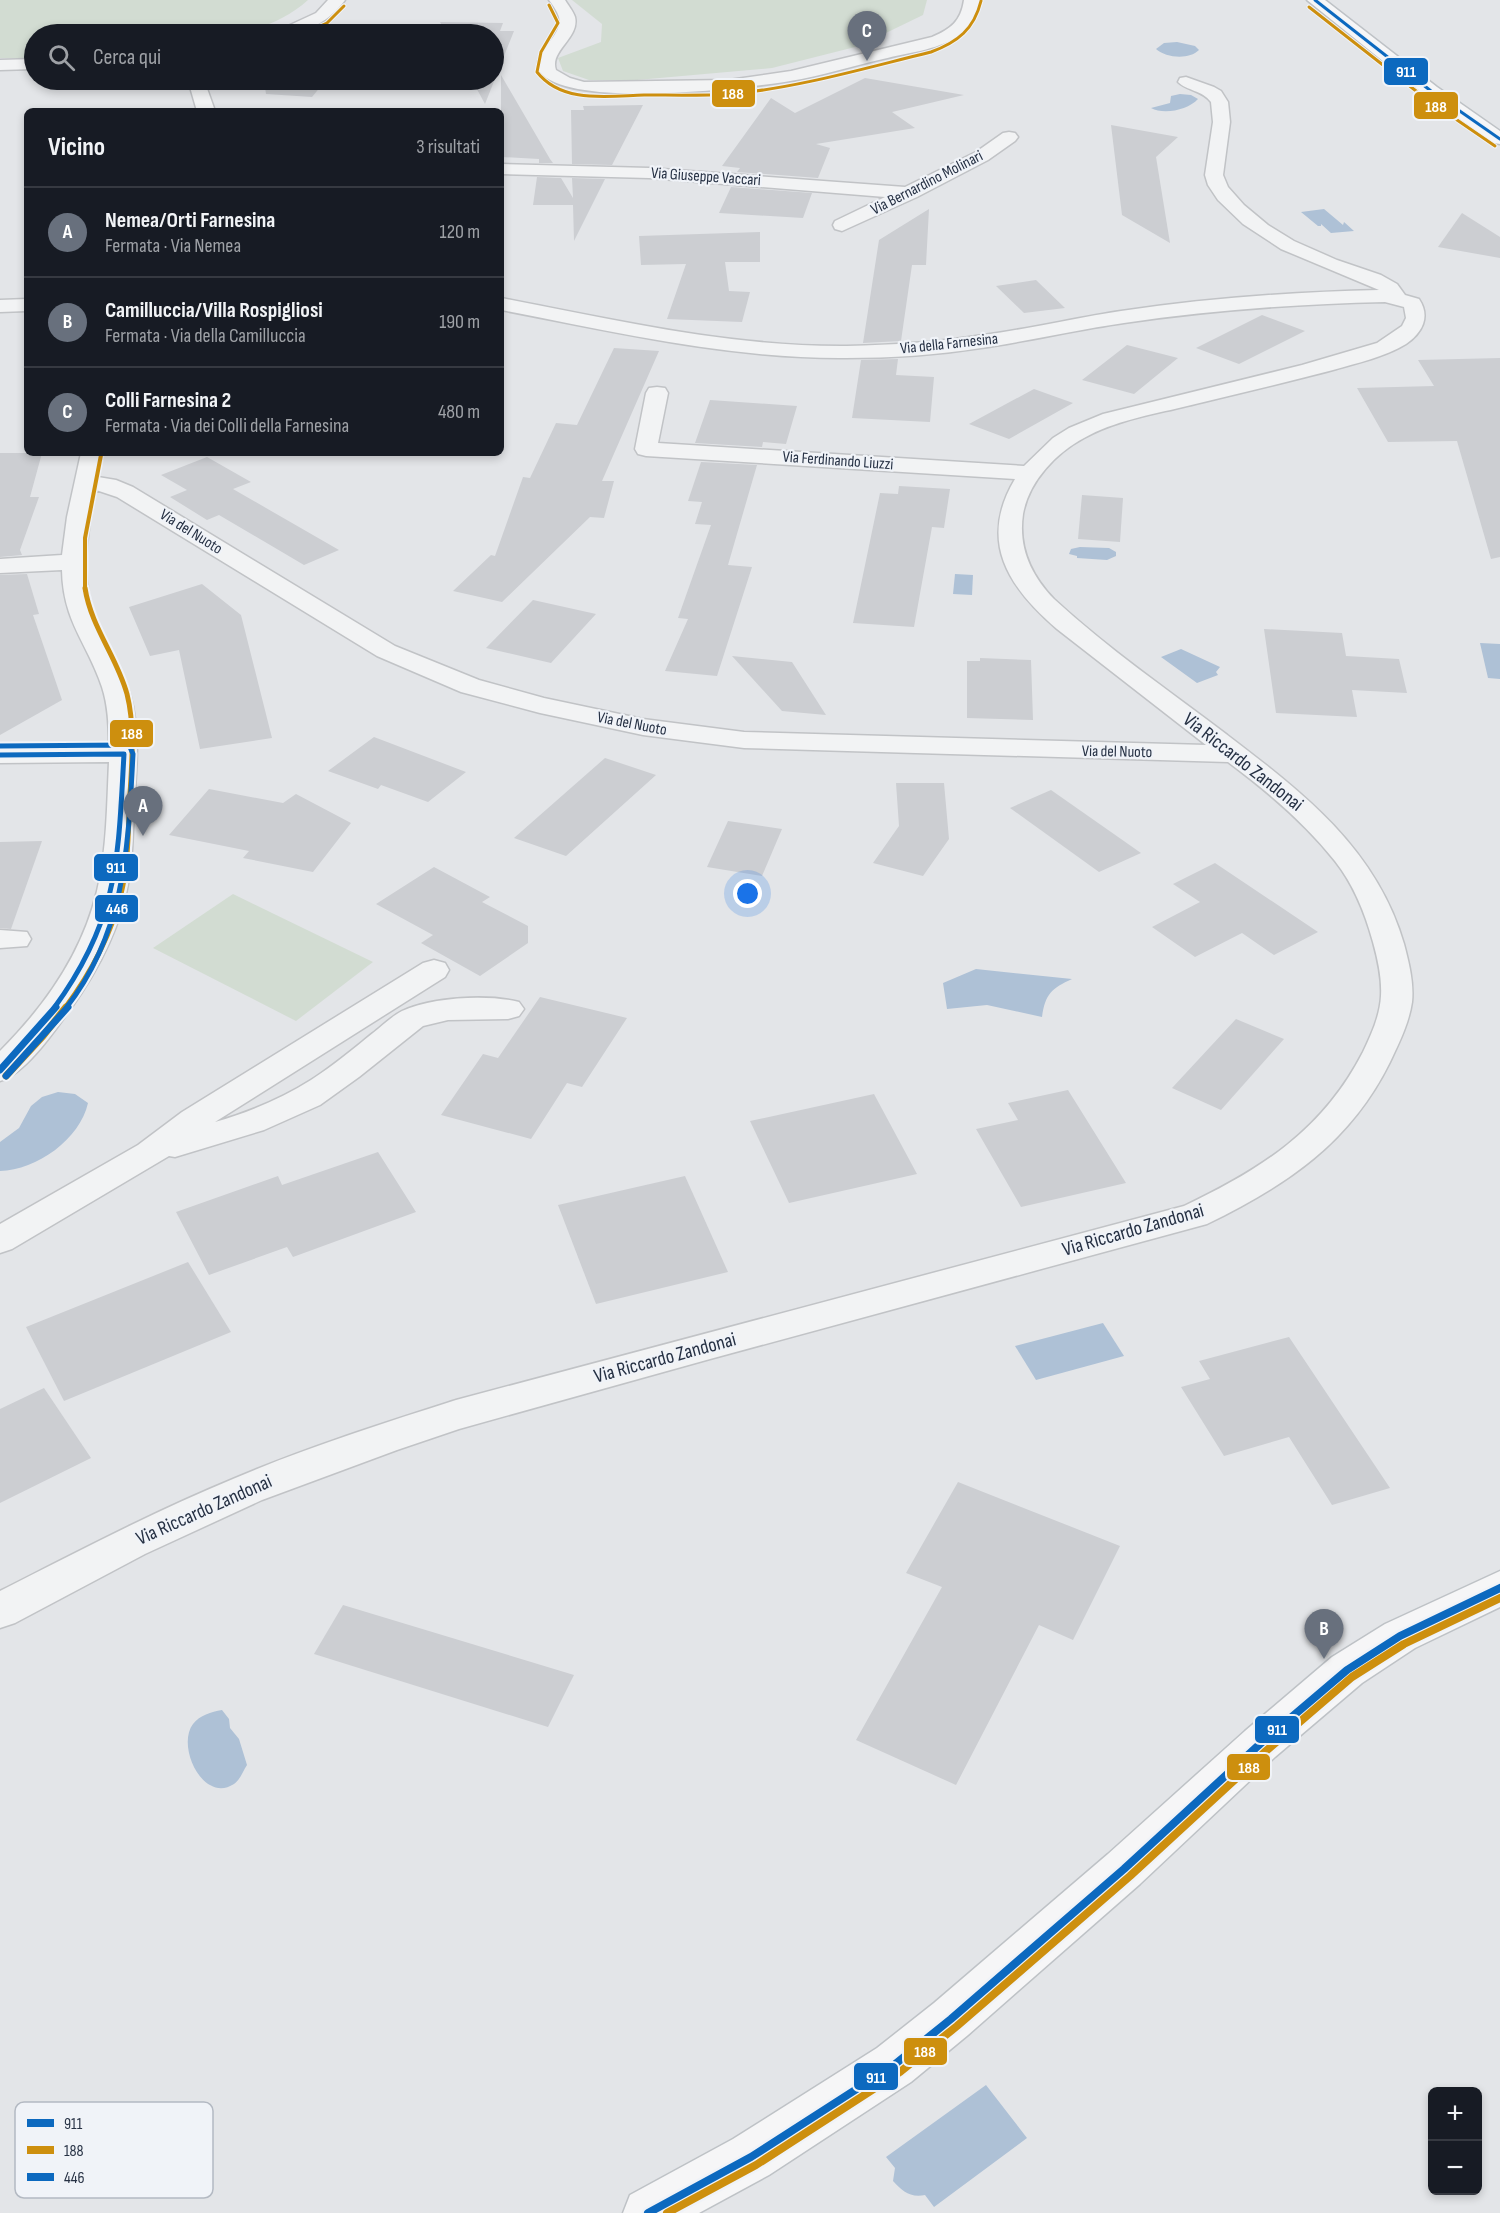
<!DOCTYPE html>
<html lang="it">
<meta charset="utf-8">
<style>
:root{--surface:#171b24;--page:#20242c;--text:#f1f3f6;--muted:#9ea1a6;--line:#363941;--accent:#68707d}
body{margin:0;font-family:"Sofia Sans Condensed",sans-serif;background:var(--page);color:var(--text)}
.controls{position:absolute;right:18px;bottom:18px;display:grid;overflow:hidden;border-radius:9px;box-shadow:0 3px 9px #0003}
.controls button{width:54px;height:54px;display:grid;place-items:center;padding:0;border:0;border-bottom:2px solid var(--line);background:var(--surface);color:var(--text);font:30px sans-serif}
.you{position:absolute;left:748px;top:894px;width:21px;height:21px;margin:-15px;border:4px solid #fff;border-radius:50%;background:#1a73e8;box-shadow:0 0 0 9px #1a73e833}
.badge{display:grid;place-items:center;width:39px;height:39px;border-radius:50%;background:var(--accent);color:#fff;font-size:20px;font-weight:700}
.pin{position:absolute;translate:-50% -50px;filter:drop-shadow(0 2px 3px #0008)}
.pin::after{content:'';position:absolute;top:32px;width:21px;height:18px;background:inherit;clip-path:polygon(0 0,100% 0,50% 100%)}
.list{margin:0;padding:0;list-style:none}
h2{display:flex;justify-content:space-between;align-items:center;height:78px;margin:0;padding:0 24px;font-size:26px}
h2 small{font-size:20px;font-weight:400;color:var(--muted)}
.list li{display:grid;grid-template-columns:39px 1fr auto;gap:18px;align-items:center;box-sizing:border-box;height:90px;padding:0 24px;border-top:2px solid var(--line)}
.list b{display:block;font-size:22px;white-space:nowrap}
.list p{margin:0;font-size:20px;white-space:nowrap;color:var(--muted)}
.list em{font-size:20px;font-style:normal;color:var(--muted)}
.icon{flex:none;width:33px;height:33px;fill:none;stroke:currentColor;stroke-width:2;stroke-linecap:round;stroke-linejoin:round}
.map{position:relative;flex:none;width:1500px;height:2213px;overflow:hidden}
.search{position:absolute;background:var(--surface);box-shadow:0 3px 9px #0003;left:24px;top:24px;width:480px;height:66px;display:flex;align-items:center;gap:15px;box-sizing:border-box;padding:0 21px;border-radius:33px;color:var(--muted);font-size:22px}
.panel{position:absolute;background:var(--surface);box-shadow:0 3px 9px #0003;left:24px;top:108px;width:480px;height:348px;border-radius:9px}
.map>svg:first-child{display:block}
.green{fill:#d2dcd2}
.water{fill:#aec1d6}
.building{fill:#ccced2}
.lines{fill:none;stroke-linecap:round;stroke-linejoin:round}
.minor-casing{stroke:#c1c3c6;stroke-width:3}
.major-casing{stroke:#bec2c6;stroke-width:3}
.minor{fill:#f2f3f4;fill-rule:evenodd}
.major{fill:#f6f6f7;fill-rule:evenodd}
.bus-1-far3-casing{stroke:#f0f3f8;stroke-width:5}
.bus-1-far2-casing{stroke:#f0f3f8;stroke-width:9}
.bus-1-far1-casing{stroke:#f0f3f8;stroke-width:11}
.bus-1-casing{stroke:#f0f3f8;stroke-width:13}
.bus-2-far4-casing{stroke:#f0f3f8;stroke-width:5}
.bus-2-far3-casing{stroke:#f0f3f8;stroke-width:7}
.bus-2-far2-casing{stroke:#f0f3f8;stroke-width:9}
.bus-2-far1-casing{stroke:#f0f3f8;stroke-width:11}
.bus-2-casing{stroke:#f0f3f8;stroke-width:13}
.bus-3-far1-casing{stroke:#f0f3f8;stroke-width:9}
.bus-3-casing{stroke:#f0f3f8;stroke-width:11}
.bus-1-far3{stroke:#0c69bf;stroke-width:3}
.bus-1-far2{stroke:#0c69bf;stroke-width:5}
.bus-1-far1{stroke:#0c69bf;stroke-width:7}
.bus-1{stroke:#0c69bf;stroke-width:8}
.bus-2-far4{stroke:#cd8f0e;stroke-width:3}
.bus-2-far3{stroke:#cd8f0e;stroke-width:4}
.bus-2-far2{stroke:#cd8f0e;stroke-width:5}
.bus-2-far1{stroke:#cd8f0e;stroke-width:7}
.bus-2{stroke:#cd8f0e;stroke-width:8}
.bus-3-far1{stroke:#0c69bf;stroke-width:5}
.bus-3{stroke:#0c69bf;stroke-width:7}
.labels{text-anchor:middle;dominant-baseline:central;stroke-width:4.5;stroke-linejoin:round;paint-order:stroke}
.far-street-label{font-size:16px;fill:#263144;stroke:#f0f3f8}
.street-label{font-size:20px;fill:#263144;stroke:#f0f3f8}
.key{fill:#f0f3f8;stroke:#b3b9c2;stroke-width:1.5}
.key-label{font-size:16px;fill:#263144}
.line-badge{stroke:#f0f3f8;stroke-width:2}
.badge-label{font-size:16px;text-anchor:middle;font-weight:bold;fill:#fff}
</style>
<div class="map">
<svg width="1500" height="2213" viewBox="0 0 1500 2213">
<rect width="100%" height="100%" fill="#e3e5e8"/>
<!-- green -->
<g class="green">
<path d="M0,0h308c-20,18 -43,27 -69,34h-205v24h-34z"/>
<path d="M572,0h355l-4,15 -64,31 -87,22 -135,12h-48l-26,-9 -5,-13 43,-16 1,-18z"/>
<path d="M233,894l140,68 -77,59 -143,-73z"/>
</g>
<!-- water -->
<g class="water">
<path d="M1177,42l18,4 4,4c-10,10 -33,8 -43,-1l8,-6z"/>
<path d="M1180,94l11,1 7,4c-10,11 -34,16 -47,9l19,-5 1,-7z"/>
<path d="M1324,209l19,16 1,-3 10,9 -23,2 -10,-9v2h-3l-17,-14z"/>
<path d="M1080,547l29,1 7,4v4l-9,4 -30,-2v-2l-8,-2 2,-5z"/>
<path d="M955,574l18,1 -1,20 -19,-1z"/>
<path d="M1480,643l20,1v35l-12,-1z"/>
<path d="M1181,649l39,18 -4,5 2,3 -21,8 -36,-26z"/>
<path d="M976,969l96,10c-20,9 -27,15 -30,38l-55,-12 -40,4 -4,-26z"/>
<path d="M58,1092l17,2 13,9c-8,36 -51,67 -88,68v-29l19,-14 12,-22 11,-9z"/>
<path d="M1103,1323l21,33 -88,24 -21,-34z"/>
<path d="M222,1710l7,9 1,9 9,11 8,26c-4,6 -7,15 -13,19 -31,20 -58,-38 -41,-60 7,-9 18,-12 29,-14z"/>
<path d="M986,2085l41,53 -93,69 -9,-12c-15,3 -23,-4 -32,-14l2,-13 -9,-11z"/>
</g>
<!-- building -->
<g class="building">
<path d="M440,22l63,1 -3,8h14l-29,73 -13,-24h22v-46h-47z"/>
<path d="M501,75l49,84 3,4h-14v-4l-38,-2z"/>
<path d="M865,78l99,17 -72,17 23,16 -99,16 14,4 -12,30 -81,-6 3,-4 -18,-2 49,-68 24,15z"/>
<path d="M264,80h62l-14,17 -46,-3z"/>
<path d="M643,105l-31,60 -40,-1 -1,-54h13l-1,-4z"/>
<path d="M1111,125l67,12 -22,20 14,86 -48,-28z"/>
<path d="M537,177l24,1 12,20 -1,-20 33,1 -31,62 -1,-36h-40z"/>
<path d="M731,187l81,6 -9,25 -84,-5z"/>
<path d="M929,209l-3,56h-14l-11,76 -38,2 16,-103z"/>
<path d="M1462,213l38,24v21l-62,-11z"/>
<path d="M760,232v30h-35l4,29 21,1 -8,30 -75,-3 19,-55 -45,1 -2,-29z"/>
<path d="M1036,280l29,28 -41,5 -28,-27z"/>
<path d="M1262,315l43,16 -66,33 -43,-16z"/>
<path d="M1127,345l51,13 -44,36 -52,-14z"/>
<path d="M614,348l45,3 -57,130h12l-10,37 -14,-1 -88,85 -49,-11 38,-36 4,1 28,-79 7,1 26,-55 21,2z"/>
<path d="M1500,358v199l-9,2 -34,-118 -69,1 -31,-54 77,-2 -16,-26z"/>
<path d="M898,359l-2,16 38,2 -4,45 -78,-4 9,-58z"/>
<path d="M1034,389l39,14 -64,36 -40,-15z"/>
<path d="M710,400l87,6 -11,38 -23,-2 -1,5 -67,-4z"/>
<path d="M0,453h42l-12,44h9l-19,53 2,5 -22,2z"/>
<path d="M207,457l44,25 -18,7 106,61 -35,15 -85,-50 -12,5 -37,-23 17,-7 -26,-15z"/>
<path d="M701,462l56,3 -29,100 24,2 -35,109 -52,-5 23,-52 -10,-1 33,-93 -16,-1 7,-22 -14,-1z"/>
<path d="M899,486l51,3 -6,39 -12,-1 -18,100 -61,-4 27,-130 18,1z"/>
<path d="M1082,495l41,3 -3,44 -42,-3z"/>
<path d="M27,574l12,40 -6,1 29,85 -62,35v-160z"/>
<path d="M202,584l39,31 31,123 -72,11 -21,-99 -29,6 -21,-49z"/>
<path d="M533,600l63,14 -45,49 -65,-15z"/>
<path d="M1264,629l78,4 4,23 53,3 8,34 -55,-3 5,27 -81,-4z"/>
<path d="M732,656l60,6 34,53 -44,-4z"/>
<path d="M980,658l51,2 2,60 -66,-2v-57h13z"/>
<path d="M374,737l92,35 -38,30 -47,-17 -3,4 -50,-18z"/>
<path d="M605,758l51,17 -90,81 -52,-18z"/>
<path d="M896,783h48l5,56 -26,37 -50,-13 26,-37z"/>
<path d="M209,789l74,14 13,-9 55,29 -38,49 -70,-14 6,-7 -80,-16z"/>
<path d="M1051,790l90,63 -42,19 -89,-64z"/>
<path d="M728,821l54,8 -20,47 -55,-9z"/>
<path d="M42,841l-31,88 -11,-1v-86z"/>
<path d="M1215,863l103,69 -44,23 -32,-22 -47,24 -43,-30 48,-25 -27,-18z"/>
<path d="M434,867l56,30 -8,5 46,24v17l-48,33 -59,-33 12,-8 -57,-31z"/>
<path d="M540,997l87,21 -45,69 -15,-4 -36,56 -90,-24 42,-61 15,4z"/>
<path d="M1236,1019l48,20 -63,71 -49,-22z"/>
<path d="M1068,1090l58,93 -105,24 -45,-78 42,-9 -10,-17z"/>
<path d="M874,1094l43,80 -128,29 -39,-82z"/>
<path d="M378,1152l38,60 -123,45 -6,-10 -78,28 -33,-63 102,-36 4,9z"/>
<path d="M685,1176l43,96 -132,32 -38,-99z"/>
<path d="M188,1262l43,70 -167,69 -38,-74z"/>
<path d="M1289,1337l101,151 -58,17 -43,-68 -65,19 -43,-69 29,-8 -11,-18z"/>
<path d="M44,1388l47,70 -91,45v-94z"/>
<path d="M958,1482l162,64 -47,94 -34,-15 -83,160 -100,-45 86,-153 -36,-14z"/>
<path d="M343,1605l231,70 -26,52 -234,-73z"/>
</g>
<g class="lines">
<defs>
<g id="minor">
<path d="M328,0h17c-16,22 -43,37 -70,34l2,-3 39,-18z"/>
<path d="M549,0h16c3,5 8,11 10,17 5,21 -26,34 -19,53l14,8 14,4 145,-2 62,-9 141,-34c19,-8 29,-16 32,-37h16c-3,16 -9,29 -23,37 -21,13 -50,16 -74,22 -31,7 -62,17 -93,22 -46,8 -221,28 -250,-9 -11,-19 24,-35 19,-55 -2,-6 -6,-12 -10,-17z"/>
<path d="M34,59v10l-34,1v-10z"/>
<path d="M1186,77l28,10 7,4 7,11 2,20 -7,53 5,12 16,18 24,20 26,16 43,19 44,15 16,9 8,11 14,4c12,18 3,34 -13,45 -21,13 -49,19 -73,26 -49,13 -100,25 -150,37 -33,8 -69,14 -99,31 -28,15 -55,43 -61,76 -5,34 8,61 31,85 53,49 114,91 172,135 76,58 150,114 178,210 5,19 10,39 8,58 -3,21 -13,41 -22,60 -40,81 -103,123 -183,162l-497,135 -251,70 -62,21 -135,50 -117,54 -130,69 -15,5v-37c77,-39 153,-79 233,-112 72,-31 148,-55 223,-79l728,-194c78,-37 139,-76 179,-154 8,-17 17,-36 18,-56 1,-18 -3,-36 -8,-54 -8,-29 -19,-57 -38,-81 -30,-38 -68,-70 -107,-99l-484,-14 -101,-13 -103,-22 -79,-21 -84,-36 -260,-159 -21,-7c-10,45 -16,91 1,134 10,24 26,45 33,70 10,36 7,72 4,108 -1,26 -1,52 -5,77 -8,49 -31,92 -60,132 -15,21 -44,63 -69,70v-30c45,-45 82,-97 97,-160 10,-41 10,-87 12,-129l-109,1v-16l109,-1c0,-20 -1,-41 -7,-59 -15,-45 -39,-65 -40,-117l-62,3v-14l62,-4 5,-38 14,-64h22l-5,24 18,3 17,7 262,159 84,34 65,18 99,21 101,13 462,13 -149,-116c-49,-42 -79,-88 -42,-150l-369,-23 -8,-2 -3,-5 11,-56 3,-5 8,-1 8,1 3,5 -10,50 366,23 29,-28 16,-10 34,-14 199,-49 75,-22 25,-17 4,-8 -2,-11 -19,-5c-87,2 -174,8 -261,21 -48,7 -95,18 -143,25 -44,7 -90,10 -135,10 -117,1 -231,-26 -345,-48v-12c114,22 229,49 346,48 45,-1 91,-4 136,-11 46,-6 92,-17 138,-24 86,-13 172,-19 258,-21l-98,-41 -38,-25 -25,-24 -10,-15 -3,-10 8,-53 -2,-20c-9,-12 -24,-11 -33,-20l2,-4z"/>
<path d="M188,80h16l11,31h-18z"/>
<path d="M1009,132l6,1 3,4 -3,4 -27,19 -71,37 -75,34 -7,-2 -2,-4 2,-4 50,-24 -236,-19 -148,-4v-10l148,4 256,19 71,-35 27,-19z"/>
<path d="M27,299v12l-27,1v-12z"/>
<path d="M0,930l27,2 4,7 -4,7 -27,2z"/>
<path d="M434,960l11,3 4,7 -4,7 -230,145c34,-10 66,-23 96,-42 22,-14 42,-31 62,-47 9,-7 19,-17 29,-22 30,-14 86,-17 117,-9l5,7 -5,7 -11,3 -60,1 -25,6 -64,51 -39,28 -56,25 -89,27 -6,-1 -157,93 -12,4v-29l138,-79 44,-33 241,-149z"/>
</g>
<g id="major">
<path d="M1307,0h18l112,87 63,44v13l-6,-1 -69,-48z"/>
<path d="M1500,1571v36l-85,41 -53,35 -87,74 -135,127 -172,151 -57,47 -142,93 -70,38h-76l7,-18 103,-56 144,-91 57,-45 174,-149 137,-123 87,-74 53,-33z"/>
</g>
</defs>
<!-- minor casing -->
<use href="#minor" class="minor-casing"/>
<!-- major casing -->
<use href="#major" class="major-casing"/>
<!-- minor -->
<use href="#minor" class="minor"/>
<!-- major -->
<use href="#major" class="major"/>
<defs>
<path id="bus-1-far3" d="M1315,0l116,91 69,48"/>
<path id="bus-1-far2" d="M0,755l124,-1c-6,105 -5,165 -70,254"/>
<path id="bus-1-far1" d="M0,1070l56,-63"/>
<path id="bus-1" d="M648,2213l103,-56 143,-92 57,-46 173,-150 136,-125 87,-74 53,-34 100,-48"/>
<g id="bus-2-far4">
<path d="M549,5l9,18 -17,29 -4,20c25,32 71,24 107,23 28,0 58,1 86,-1 68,-6 135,-26 201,-42 27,-10 43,-23 50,-51"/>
<path d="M1309,7l116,91 70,48"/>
<path d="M303,34l24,-11 17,-17"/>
</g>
<path id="bus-2-far3" d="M85,590v-52l16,-83"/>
<path id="bus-2-far2" d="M65,1008c25,-34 46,-72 56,-114 8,-32 7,-67 9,-100 2,-33 5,-68 -3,-100 -10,-37 -36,-67 -42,-106"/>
<path id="bus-2-far1" d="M6,1076l37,-40 23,-29"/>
<path id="bus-2" d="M667,2213l89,-48 144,-93 57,-46 173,-150 136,-125 86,-74 52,-33 96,-46"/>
<path id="bus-3-far1" d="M0,746l125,-1 5,2 3,7c-5,93 -7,177 -67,254"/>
<path id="bus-3" d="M6,1076l62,-69"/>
</defs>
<!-- bus-1-far3 casing -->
<use href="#bus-1-far3" class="bus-1-far3-casing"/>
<!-- bus-1-far2 casing -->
<use href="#bus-1-far2" class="bus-1-far2-casing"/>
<!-- bus-1-far1 casing -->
<use href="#bus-1-far1" class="bus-1-far1-casing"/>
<!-- bus-1 casing -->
<use href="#bus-1" class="bus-1-casing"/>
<!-- bus-2-far4 casing -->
<use href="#bus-2-far4" class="bus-2-far4-casing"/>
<!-- bus-2-far3 casing -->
<use href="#bus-2-far3" class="bus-2-far3-casing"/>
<!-- bus-2-far2 casing -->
<use href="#bus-2-far2" class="bus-2-far2-casing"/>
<!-- bus-2-far1 casing -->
<use href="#bus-2-far1" class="bus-2-far1-casing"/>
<!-- bus-2 casing -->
<use href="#bus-2" class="bus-2-casing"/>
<!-- bus-3-far1 casing -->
<use href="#bus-3-far1" class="bus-3-far1-casing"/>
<!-- bus-3 casing -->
<use href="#bus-3" class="bus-3-casing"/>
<!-- bus-1-far3 -->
<use href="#bus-1-far3" class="bus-1-far3"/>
<!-- bus-1-far2 -->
<use href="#bus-1-far2" class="bus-1-far2"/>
<!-- bus-1-far1 -->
<use href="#bus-1-far1" class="bus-1-far1"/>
<!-- bus-1 -->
<use href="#bus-1" class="bus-1"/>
<!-- bus-2-far4 -->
<use href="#bus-2-far4" class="bus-2-far4"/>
<!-- bus-2-far3 -->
<use href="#bus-2-far3" class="bus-2-far3"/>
<!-- bus-2-far2 -->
<use href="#bus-2-far2" class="bus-2-far2"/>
<!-- bus-2-far1 -->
<use href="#bus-2-far1" class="bus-2-far1"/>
<!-- bus-2 -->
<use href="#bus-2" class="bus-2"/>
<!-- bus-3-far1 -->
<use href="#bus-3-far1" class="bus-3-far1"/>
<!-- bus-3 -->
<use href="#bus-3" class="bus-3"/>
</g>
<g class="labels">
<!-- far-street labels -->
<g class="far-street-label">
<text transform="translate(706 177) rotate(4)">Via Giuseppe Vaccari</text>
<text transform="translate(927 183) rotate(-27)">Via Bernardino Molinari</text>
<text transform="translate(949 344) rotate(-6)">Via della Farnesina</text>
<text transform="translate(838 461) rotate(4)">Via Ferdinando Liuzzi</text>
<text transform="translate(191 532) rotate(32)">Via del Nuoto</text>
<text transform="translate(632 724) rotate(11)">Via del Nuoto</text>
<text transform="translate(1117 752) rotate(1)">Via del Nuoto</text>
</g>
<!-- street labels -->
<g class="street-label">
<text transform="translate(1243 762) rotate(38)">Via Riccardo Zandonai</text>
<text transform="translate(1133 1230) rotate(-16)">Via Riccardo Zandonai</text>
<text transform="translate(665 1358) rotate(-15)">Via Riccardo Zandonai</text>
<text transform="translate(204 1510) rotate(-24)">Via Riccardo Zandonai</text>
</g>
</g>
<!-- legend -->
<rect x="15" y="2102" width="198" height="96" rx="9" class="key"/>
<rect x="27" y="2119" width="27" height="8" fill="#0c69bf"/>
<rect x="27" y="2146" width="27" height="8" fill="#cd8f0e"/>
<rect x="27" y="2173" width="27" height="8" fill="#0c69bf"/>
<g class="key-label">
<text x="64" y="2129">911</text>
<text x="64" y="2156">188</text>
<text x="64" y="2183">446</text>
</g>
<g class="line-badge">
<rect x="1383" y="57" width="46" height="29" rx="6" fill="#0c69bf"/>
<rect x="711" y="79" width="45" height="29" rx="6" fill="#cd8f0e"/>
<rect x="1413" y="91" width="46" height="29" rx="6" fill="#cd8f0e"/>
<rect x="109" y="719" width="45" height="29" rx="6" fill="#cd8f0e"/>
<rect x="93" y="853" width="46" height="29" rx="6" fill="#0c69bf"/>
<rect x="94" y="894" width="45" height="29" rx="6" fill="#0c69bf"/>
<rect x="1254" y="1715" width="46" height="29" rx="6" fill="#0c69bf"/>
<rect x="1226" y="1753" width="45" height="28" rx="6" fill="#cd8f0e"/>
<rect x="903" y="2037" width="45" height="29" rx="6" fill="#cd8f0e"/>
<rect x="853" y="2062" width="46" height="29" rx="6" fill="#0c69bf"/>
</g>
<g class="badge-label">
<text x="1406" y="77">911</text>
<text x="733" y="99">188</text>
<text x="1436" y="112">188</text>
<text x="132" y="739">188</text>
<text x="116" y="873">911</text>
<text x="117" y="914">446</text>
<text x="1277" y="1735">911</text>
<text x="1249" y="1773">188</text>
<text x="925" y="2057">188</text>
<text x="876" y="2083">911</text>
</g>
</svg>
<div class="controls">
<button>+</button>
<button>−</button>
</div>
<div class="you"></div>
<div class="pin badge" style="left:143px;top:836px">A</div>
<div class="pin badge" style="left:1324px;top:1659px">B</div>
<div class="pin badge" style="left:867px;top:61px">C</div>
<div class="search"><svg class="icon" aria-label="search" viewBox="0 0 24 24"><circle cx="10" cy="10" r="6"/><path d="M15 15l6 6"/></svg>Cerca qui</div>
<section class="panel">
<h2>Vicino<small>3 risultati</small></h2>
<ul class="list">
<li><span class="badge">A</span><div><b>Nemea/Orti Farnesina</b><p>Fermata · Via Nemea</p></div><em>120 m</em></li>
<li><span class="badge">B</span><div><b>Camilluccia/Villa Rospigliosi</b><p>Fermata · Via della Camilluccia</p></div><em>190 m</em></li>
<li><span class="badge">C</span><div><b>Colli Farnesina 2</b><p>Fermata · Via dei Colli della Farnesina</p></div><em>480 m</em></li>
</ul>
</section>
</div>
